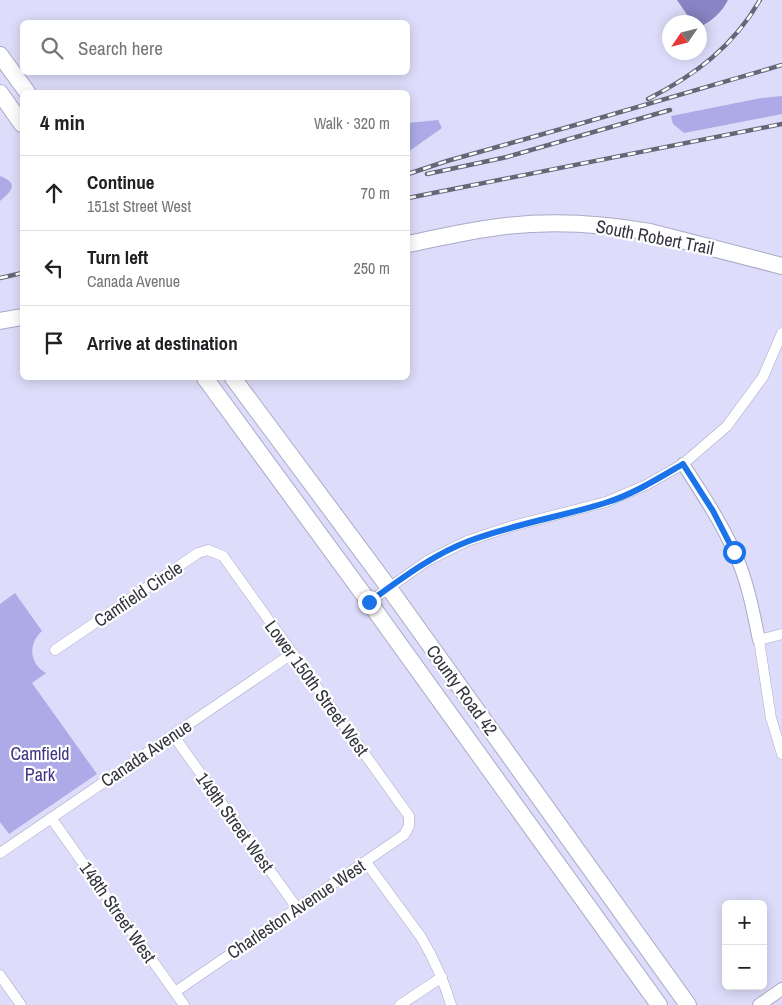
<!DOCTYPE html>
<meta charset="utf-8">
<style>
:root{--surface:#fff;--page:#f6f6f6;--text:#202124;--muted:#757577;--line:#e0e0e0}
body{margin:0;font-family:"Archivo Narrow",sans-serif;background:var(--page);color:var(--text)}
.controls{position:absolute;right:15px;bottom:15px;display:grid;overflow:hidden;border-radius:8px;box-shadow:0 2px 12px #0003}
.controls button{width:45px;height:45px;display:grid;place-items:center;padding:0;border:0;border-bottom:1px solid var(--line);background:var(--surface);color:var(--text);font:25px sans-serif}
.compass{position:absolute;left:662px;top:15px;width:45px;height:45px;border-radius:50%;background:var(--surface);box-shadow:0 2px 12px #0003;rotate:235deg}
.stop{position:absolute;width:15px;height:15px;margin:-11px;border:4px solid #1a73e8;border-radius:50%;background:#fff}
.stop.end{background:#1a73e8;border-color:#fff;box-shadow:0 1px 5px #0008}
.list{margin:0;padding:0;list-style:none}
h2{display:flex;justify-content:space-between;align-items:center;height:65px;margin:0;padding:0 20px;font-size:21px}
h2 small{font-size:16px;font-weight:400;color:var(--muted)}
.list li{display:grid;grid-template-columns:32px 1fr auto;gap:15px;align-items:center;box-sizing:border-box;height:75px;padding:0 20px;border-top:1px solid var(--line)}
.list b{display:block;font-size:19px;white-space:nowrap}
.list p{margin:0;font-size:16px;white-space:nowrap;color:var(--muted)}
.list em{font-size:16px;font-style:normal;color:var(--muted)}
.icon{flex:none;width:28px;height:28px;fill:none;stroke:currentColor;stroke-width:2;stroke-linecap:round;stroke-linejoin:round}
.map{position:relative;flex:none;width:782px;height:1005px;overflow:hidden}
.search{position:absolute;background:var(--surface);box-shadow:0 2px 12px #0003;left:20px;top:20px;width:390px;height:55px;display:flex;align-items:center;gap:12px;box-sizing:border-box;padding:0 18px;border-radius:8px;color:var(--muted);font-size:19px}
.panel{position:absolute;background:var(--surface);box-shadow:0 2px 12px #0003;left:20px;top:90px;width:390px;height:290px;border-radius:8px}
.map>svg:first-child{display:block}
.green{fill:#adaae7}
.water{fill:#8984c4}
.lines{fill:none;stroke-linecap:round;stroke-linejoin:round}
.minor-casing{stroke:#aaa9c6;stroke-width:11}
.tertiary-casing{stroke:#aaa9c6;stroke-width:14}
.primary-casing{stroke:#aaa9c6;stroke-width:18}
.trunk-casing{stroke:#aaa9c6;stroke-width:18}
.minor{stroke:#fff;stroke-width:10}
.tertiary{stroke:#fff;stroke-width:12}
.primary{stroke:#fff;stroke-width:16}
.trunk{stroke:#fff;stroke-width:16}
.rail-casing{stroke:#667;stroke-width:4.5}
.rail{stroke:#fff;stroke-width:2.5;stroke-dasharray:8;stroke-linecap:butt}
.route{stroke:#1a73e8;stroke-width:6}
.labels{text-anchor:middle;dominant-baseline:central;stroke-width:4.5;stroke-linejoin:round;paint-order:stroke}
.street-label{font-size:18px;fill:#34343f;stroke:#fff}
.park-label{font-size:18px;fill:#413481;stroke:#fff}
</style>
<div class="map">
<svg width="782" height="1005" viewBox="0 0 782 1005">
<rect width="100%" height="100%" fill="#ddddfb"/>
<!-- green -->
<g class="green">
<path d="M782,96v18l-98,19 -11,-9 -2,-8 90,-18z"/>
<path d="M438,120l4,8 -34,24v-29z"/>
<path d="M0,176c19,7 12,15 0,25z"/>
<path d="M15,593l27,38c-14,12 -13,33 4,42l-14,10 65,91 -88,60 -9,-12v-218z"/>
</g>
<!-- water -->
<path class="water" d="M677,0h51c-6,12 -16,21 -28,27v-5h-8z"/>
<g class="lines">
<defs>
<g id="minor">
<path d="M369,602l58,-41 40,-20 42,-14 97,-25 40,-17 37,-21 44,-38 36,-49 19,-44"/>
<path d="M782,634l-23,6 12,78 11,36"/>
<path d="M55,650l143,-97 10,-3 15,6 186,260v10l-5,9 -229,157"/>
<path d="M173,735l124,173"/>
<path d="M51,818l133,187"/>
<path d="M0,853l293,-200"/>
<path d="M366,862l55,75c13,22 23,44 30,68"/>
<path d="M0,975l21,30"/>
<path d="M400,1005l42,-28"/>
</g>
<g id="tertiary">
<path d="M683,464c18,28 37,56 51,87 13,28 19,59 25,89"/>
<path d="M759,1005l23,-16"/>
</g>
<g id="primary">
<path d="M408,244c29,-6 59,-13 90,-17 51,-7 101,-4 152,5l132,34"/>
<path d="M0,321l22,-4"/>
</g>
<g id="trunk">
<path d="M0,55l27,37"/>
<path d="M0,93l22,31"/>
<path d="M205,378l164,224 290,403"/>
<path d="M233,378l156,210 299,417"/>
</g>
</defs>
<!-- minor casing -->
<use href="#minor" class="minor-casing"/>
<!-- tertiary casing -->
<use href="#tertiary" class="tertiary-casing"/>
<!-- primary casing -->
<use href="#primary" class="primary-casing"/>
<!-- trunk casing -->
<use href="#trunk" class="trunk-casing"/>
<!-- minor -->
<use href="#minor" class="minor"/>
<!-- tertiary -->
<use href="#tertiary" class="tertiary"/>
<!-- primary -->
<use href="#primary" class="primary"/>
<!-- trunk -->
<use href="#trunk" class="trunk"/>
<defs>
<g id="rail">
<path d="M648,99c47,-24 85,-52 112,-99"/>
<path d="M408,174l39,-13 139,-39 196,-57"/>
<path d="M427,174l80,-17 163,-47"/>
<path d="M408,198l374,-74"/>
<path d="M0,278l22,-5"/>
</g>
</defs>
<!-- rail casing -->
<use href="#rail" class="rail-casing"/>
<!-- rail -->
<use href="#rail" class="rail"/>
</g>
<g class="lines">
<!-- route -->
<path class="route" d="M369,602c32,-23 63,-47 100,-61 45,-17 91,-24 136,-38 27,-8 54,-25 78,-39l30,47 21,41"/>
</g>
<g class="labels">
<!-- street labels -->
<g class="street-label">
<text transform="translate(655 237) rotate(11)">South Robert Trail</text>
<text transform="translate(138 594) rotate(-34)">Camfield Circle</text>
<text transform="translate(317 688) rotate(54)">Lower 150th Street West</text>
<text transform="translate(462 690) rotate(54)">County Road 42</text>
<text transform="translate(146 753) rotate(-34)">Canada Avenue</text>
<text transform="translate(235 822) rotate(54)">149th Street West</text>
<text transform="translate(296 909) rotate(-34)">Charleston Avenue West</text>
<text transform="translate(118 912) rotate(55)">148th Street West</text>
</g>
<!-- park labels -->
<g class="park-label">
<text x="40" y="753">Camfield<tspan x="40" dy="21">Park</tspan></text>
</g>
</g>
</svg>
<div class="controls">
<button>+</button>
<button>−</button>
</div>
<svg class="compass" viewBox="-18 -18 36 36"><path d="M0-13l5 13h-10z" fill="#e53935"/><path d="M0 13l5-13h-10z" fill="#757577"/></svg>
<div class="stop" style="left:734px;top:552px"></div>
<div class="stop end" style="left:369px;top:602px"></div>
<div class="search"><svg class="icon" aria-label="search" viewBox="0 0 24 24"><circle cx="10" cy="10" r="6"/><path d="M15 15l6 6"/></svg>Search here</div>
<section class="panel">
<h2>4 min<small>Walk · 320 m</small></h2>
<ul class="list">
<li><svg class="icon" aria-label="ahead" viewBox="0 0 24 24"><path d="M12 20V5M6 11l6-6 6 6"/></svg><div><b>Continue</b><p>151st Street West</p></div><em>70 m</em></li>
<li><svg class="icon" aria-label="left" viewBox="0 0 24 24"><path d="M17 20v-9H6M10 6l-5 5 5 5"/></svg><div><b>Turn left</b><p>Canada Avenue</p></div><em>250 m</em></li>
<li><svg class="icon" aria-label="arrive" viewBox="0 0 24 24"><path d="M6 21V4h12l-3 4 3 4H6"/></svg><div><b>Arrive at destination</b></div></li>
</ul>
</section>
</div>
